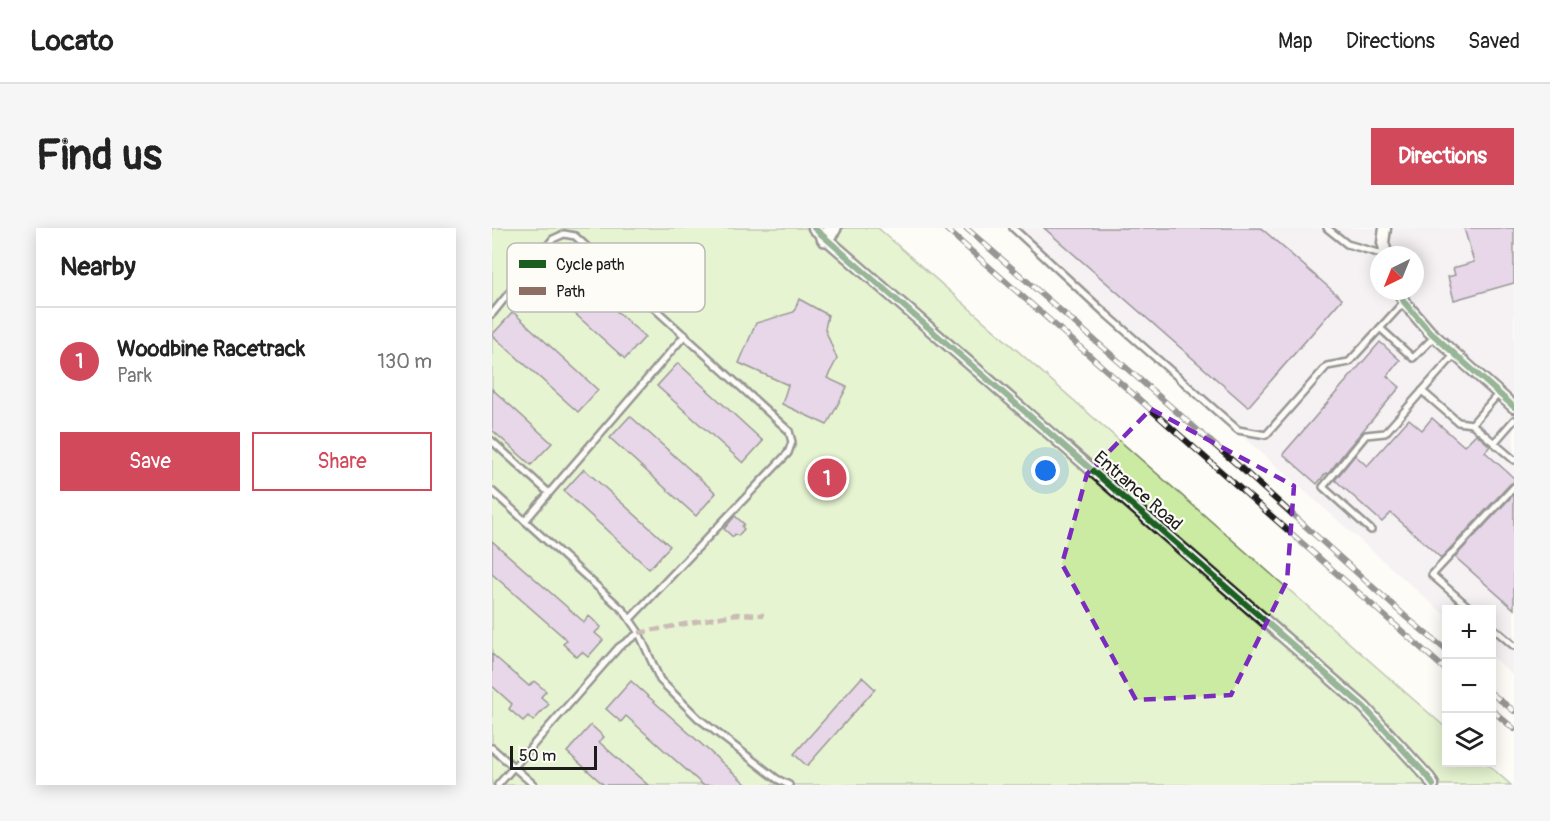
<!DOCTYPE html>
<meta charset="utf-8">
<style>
:root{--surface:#fff;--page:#f6f6f6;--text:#222;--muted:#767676;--line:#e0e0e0;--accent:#d1495b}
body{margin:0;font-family:Pangolin,sans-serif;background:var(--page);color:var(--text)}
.controls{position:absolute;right:18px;bottom:18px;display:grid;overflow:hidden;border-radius:0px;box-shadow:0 3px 15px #0003}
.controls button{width:54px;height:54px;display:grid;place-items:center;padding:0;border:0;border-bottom:2px solid var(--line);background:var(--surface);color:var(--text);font:30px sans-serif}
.compass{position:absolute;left:878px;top:18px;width:54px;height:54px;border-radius:50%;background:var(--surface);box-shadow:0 3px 15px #0003;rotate:223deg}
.scale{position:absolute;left:18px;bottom:15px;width:87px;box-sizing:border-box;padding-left:6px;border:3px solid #1c1c1c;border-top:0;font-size:16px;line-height:21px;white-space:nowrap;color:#1c1c1c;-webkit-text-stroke:4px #fdfcf7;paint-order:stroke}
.you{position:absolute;left:554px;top:243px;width:21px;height:21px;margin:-15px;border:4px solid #fff;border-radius:50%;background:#1a73e8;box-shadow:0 0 0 9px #1a73e833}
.badge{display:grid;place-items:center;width:39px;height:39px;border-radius:50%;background:var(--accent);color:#fff;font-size:20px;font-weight:700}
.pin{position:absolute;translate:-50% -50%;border:3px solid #fff;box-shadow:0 2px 6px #0006}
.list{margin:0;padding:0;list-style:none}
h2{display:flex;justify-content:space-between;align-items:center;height:78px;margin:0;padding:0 24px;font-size:26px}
h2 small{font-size:20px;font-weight:400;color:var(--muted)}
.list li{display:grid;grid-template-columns:39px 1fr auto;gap:18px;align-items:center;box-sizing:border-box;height:108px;padding:0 24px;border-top:2px solid var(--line)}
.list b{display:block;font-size:22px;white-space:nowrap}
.list p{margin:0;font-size:20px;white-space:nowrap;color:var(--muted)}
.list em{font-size:20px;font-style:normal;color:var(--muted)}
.actions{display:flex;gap:12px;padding:18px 24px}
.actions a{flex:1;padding:14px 0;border:2px solid var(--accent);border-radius:0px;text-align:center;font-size:21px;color:var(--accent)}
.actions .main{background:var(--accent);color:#fff}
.icon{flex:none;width:33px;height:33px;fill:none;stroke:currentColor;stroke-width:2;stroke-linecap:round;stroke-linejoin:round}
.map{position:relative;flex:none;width:1022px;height:557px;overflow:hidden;border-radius:0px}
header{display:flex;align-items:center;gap:36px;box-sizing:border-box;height:84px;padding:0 30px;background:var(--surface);border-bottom:2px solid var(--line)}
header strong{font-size:28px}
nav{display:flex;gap:33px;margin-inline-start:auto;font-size:21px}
.intro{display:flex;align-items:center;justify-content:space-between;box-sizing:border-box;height:144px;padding:0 36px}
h1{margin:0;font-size:42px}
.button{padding:15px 27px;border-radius:0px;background:var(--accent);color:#fff;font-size:21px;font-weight:700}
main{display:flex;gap:36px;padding:0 36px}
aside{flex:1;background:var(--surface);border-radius:0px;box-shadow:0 3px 15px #0003}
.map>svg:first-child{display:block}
.built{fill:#eee4ed;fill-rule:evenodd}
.green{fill:#cbeba3;stroke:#748460;stroke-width:1.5}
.building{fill:#ccacd7;stroke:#1c1c1c;stroke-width:1.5}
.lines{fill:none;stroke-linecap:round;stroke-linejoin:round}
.lane-casing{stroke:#1c1c1c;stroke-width:10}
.street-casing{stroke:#1c1c1c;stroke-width:15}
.secondary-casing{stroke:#1c1c1c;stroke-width:20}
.lane{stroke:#fdfcf7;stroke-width:5}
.street{stroke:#fdfcf7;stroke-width:10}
.secondary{stroke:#fdfcf7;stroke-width:15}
.rail-casing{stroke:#1c1c1c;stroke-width:6}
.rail{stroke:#fdfcf7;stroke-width:4;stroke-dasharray:11;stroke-linecap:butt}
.quiet{stroke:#8d6e63;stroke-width:4.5;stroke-dasharray:9 4.5;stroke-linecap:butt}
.cycleway-casing{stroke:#fdfcf7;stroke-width:10}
.cycleway{stroke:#1b5e20;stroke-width:6}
.marked{fill:none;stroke:#7b2cbf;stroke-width:4.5;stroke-dasharray:12 8;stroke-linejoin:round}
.labels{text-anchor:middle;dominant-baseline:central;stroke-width:4.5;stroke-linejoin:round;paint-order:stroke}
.street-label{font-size:18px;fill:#1c1c1c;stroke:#fdfcf7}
.key{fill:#fdfcf7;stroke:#bab9b5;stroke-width:1.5}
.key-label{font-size:16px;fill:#1c1c1c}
</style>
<header>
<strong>Locato</strong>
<nav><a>Map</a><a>Directions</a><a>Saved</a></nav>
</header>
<div class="intro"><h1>Find us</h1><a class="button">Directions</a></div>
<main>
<aside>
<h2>Nearby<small></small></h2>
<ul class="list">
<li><span class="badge">1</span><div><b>Woodbine Racetrack</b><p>Park</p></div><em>130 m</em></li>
</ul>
<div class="actions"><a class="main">Save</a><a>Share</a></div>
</aside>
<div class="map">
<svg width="1022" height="557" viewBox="0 0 1022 557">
<rect width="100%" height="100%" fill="#fdfcf7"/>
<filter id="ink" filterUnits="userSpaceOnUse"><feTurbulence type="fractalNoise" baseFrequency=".0167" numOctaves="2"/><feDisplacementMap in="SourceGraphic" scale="12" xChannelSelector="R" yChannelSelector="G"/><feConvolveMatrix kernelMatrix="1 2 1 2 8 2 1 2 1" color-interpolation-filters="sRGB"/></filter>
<g filter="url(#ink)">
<!-- built -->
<path class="built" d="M515,0h507v448l-22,-20 -1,-46h-45v6zM887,27h36v36h-36z"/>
<!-- green -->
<path class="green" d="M0,0h386l568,500v34l40,1 25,22h-1019z"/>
<!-- building -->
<g class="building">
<path d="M552,0h217l81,71 -94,108z"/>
<path d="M972,0h50v55l-60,17 -6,-23 7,-2 -2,-7 21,-6z"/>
<path d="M68,32l85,77 -20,22 -85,-77z"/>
<path d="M307,71l29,16 -3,14 12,30 -10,19 20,9 -20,38 -45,-21 6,-19 -49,-22 17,-40 38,-11z"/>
<path d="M21,84l85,78 -20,22 -86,-77z"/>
<path d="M888,114l20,18 -13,16 13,11 -52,61 -20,26 -2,-1 -9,11 -34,-30z"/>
<path d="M186,135l85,78 -20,22 -86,-77z"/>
<path d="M0,161l60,54 -21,22 -39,-35z"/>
<path d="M138,188l86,77 -20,23 -86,-78z"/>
<path d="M940,190l32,28 12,-12 14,12 -5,6 29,26v4l-4,2 -69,74 -50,-45 -9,9 -47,-42 20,-25 12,11 42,-47 13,11z"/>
<path d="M92,241l86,77 -21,23 -85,-78z"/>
<path d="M1022,266v115l-59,-52z"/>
<path d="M243,288l9,8 -2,3 2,2 -6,7 -3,-2 -2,3 -9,-8z"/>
<path d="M0,313l92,81 5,-6 12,11 -6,6 8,7 -15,17 -6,-5 -5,5 -14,-13 4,-4 -75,-66z"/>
<path d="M0,426l37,32 5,-5 12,10 -5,6 8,7 -16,17 -5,-5 -5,5 -14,-12 3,-5 -20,-18z"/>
<path d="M370,449l13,12 -68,77 -13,-12z"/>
<path d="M139,453l116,104h-44l-77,-69 -5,6 -15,-13z"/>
<path d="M99,497l13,12 -5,5 49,43h-44l-37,-33z"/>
</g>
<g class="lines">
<defs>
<g id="lane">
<path d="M521,0l93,86 132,116 28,5 61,-69 22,-4 55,-60"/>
<path d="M835,0l20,16 38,11"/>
<path d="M0,86l61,-75 11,-5 11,2 214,195 3,11 -4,11 -158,166"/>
<path d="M888,100l33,30 22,-22"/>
<path d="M930,163l36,31 14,2 42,36"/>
<path d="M980,196l27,-31"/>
<path d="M0,213l57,52"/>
<path d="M1002,215l20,-23"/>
<path d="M0,263l132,120 15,22 21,47 38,38 79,61 12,6"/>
<path d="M33,293l160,-186"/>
<path d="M879,302l-48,-43 43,-52 19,-2 70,-79"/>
<path d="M980,382l-40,-35 82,-88"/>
<path d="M999,398l23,20"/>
<path d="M0,520l42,37"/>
<path d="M6,557l121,-138 20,-14"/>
</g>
<g id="street">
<path d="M322,0l550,479 65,71 4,7"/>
<path d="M893,0l-2,15 4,12"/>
<path d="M907,63l5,11 25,29 85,76"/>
</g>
<path id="secondary" d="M333,10l8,-10"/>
</defs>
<!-- lane casing -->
<use href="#lane" class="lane-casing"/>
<!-- street casing -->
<use href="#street" class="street-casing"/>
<!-- secondary casing -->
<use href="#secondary" class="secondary-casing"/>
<!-- lane -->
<use href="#lane" class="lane"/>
<!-- street -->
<use href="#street" class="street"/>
<!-- secondary -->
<use href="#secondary" class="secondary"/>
<defs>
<g id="rail">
<path d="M453,0l501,442"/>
<path d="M474,0l275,240 166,150 39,32"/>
<path d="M999,465l23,18"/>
<path d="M999,481l23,20"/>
</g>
</defs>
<!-- rail casing -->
<use href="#rail" class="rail-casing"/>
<!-- rail -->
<use href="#rail" class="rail"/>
<!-- quiet -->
<path class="quiet" d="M147,405l97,-19 28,1"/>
<defs>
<g id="cycleway">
<path d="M322,0l550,479 65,71 4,7"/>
<path d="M907,63l5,11 25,29 85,76"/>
</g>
</defs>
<!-- cycleway casing -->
<use href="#cycleway" class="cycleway-casing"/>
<!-- cycleway -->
<use href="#cycleway" class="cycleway"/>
</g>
</g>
<!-- marked area -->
<path d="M0 0H1022V557H0ZM659,181l143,77 -7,95 -56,114 -95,5 -74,-136 25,-90z" fill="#fdfcf7" fill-opacity=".55" fill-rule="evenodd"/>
<path class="marked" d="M659,181l143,77 -7,95 -56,114 -95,5 -74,-136 25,-90z"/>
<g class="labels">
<!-- street labels -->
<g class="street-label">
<text transform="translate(646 263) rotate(41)">Entrance Road</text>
</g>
</g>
<!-- legend -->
<rect x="15" y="15" width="198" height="69" rx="9" class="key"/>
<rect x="27" y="32" width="27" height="8" fill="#1b5e20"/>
<rect x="27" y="59" width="27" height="8" fill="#8d6e63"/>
<g class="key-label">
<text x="64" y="42">Cycle path</text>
<text x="64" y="69">Path</text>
</g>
</svg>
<div class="controls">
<button>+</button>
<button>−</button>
<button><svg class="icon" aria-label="layers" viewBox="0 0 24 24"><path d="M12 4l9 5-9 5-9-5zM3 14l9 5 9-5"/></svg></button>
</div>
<svg class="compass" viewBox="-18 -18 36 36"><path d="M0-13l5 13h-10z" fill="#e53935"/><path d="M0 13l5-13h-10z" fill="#767676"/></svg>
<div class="scale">50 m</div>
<div class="you"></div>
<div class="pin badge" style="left:335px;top:250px">1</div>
</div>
</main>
